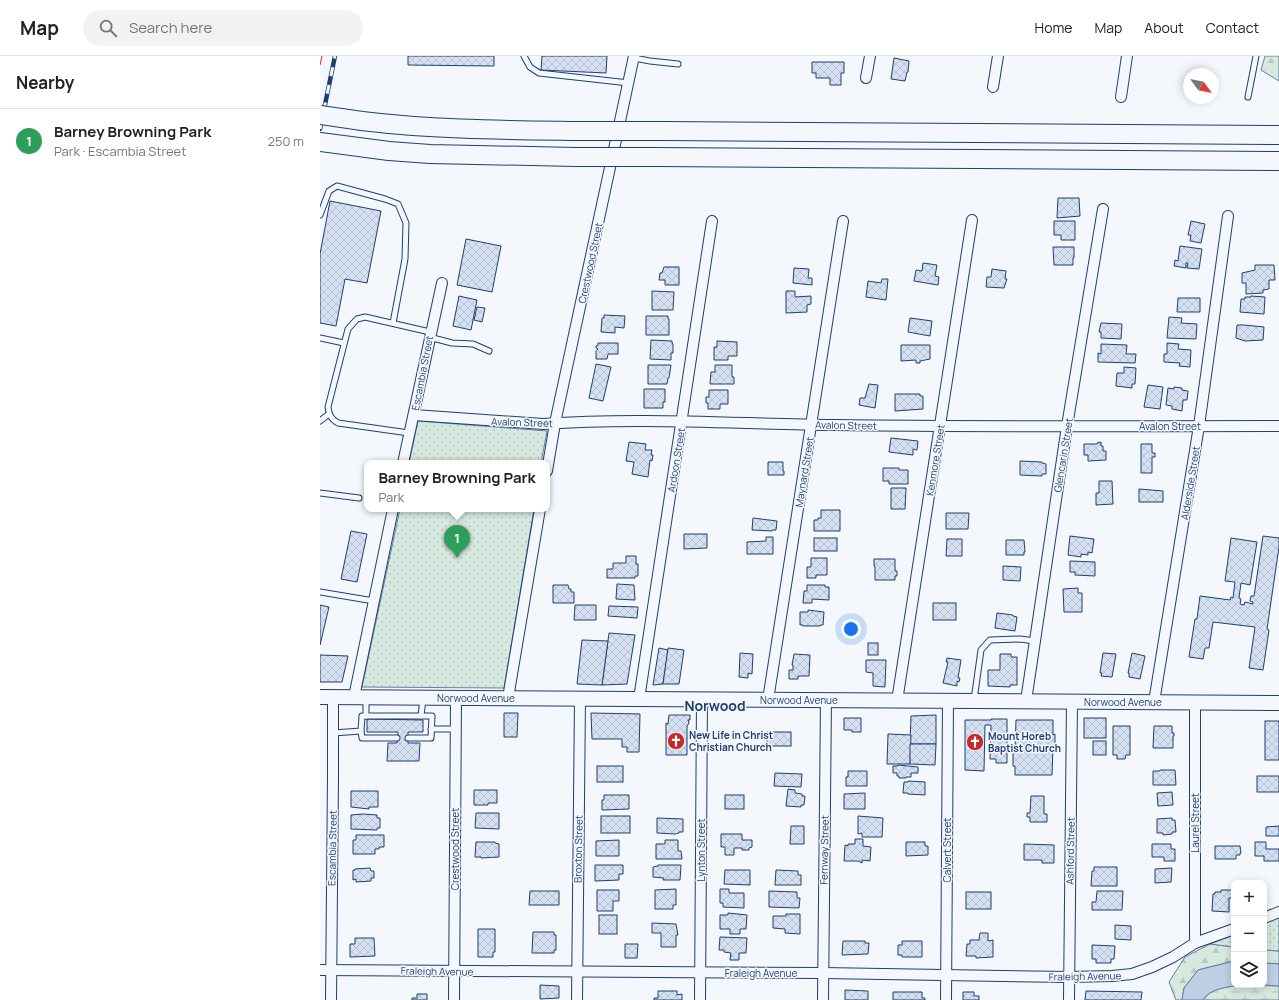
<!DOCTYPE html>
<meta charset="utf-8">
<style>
:root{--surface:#fff;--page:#f2f2f2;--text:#222;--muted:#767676;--line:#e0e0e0;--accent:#7c3aed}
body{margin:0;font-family:Manrope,sans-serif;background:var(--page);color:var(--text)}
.controls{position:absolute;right:12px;bottom:12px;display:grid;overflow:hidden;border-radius:8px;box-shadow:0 2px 10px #0003}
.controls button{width:36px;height:36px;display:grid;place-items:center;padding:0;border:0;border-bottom:1px solid var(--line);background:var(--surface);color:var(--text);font:20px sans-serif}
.compass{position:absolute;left:863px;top:12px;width:36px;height:36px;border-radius:50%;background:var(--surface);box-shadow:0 2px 10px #0003;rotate:123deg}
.you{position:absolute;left:531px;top:573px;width:14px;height:14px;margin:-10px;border:3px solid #fff;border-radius:50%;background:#1a73e8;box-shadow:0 0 0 6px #1a73e833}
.badge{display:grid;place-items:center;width:26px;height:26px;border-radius:50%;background:var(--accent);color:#fff;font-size:13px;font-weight:700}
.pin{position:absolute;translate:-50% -33px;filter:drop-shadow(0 1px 2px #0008)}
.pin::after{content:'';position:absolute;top:21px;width:14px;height:12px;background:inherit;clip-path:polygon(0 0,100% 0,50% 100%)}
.popup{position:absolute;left:44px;top:404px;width:186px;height:52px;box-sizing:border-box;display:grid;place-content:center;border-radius:8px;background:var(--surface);filter:drop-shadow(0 1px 3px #0005);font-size:13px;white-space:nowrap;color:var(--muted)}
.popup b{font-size:15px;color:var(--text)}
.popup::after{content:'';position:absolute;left:50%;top:100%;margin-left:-8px;border:8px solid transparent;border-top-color:var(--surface)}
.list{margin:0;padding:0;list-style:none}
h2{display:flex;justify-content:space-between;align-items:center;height:52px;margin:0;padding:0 16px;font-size:17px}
h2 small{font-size:13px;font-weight:400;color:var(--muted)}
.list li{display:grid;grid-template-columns:26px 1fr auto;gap:12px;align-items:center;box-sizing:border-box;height:64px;padding:0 16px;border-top:1px solid var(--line)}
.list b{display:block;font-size:15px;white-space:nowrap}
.list p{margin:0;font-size:13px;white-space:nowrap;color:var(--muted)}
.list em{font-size:13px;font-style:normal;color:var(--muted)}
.icon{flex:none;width:22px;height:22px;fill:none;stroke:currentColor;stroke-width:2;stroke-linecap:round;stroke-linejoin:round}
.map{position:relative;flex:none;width:959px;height:944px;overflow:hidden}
header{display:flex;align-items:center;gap:24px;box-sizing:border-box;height:56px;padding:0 20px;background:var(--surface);border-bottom:1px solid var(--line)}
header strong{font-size:19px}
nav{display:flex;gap:22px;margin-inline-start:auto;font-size:14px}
.search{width:280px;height:36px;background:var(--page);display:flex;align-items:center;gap:10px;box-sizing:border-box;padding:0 14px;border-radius:22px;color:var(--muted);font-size:15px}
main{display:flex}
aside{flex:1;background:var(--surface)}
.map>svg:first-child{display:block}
.forest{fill:url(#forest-firs);stroke:#687fa3}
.wetland{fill:url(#wetland-marsh);stroke:#687fa3}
.park{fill:url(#park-dots);stroke:#687fa3}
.water{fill:#bed0e5;stroke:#687fa3}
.building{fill:url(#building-cross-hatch);stroke:#1d3f73}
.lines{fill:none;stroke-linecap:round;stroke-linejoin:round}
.service-casing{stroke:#1d3f73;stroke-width:7}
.minor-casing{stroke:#1d3f73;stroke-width:12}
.secondary-casing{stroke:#1d3f73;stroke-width:16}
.motorway-casing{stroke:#1d3f73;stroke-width:20}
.service{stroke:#f4f7fb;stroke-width:5}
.minor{stroke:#f4f7fb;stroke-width:10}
.secondary{stroke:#f4f7fb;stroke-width:14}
.motorway{stroke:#f4f7fb;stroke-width:18}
.rail-casing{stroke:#1d3f73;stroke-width:4.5}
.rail{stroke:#f4f7fb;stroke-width:3;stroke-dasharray:9;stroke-linecap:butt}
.motorway-bridge-casing{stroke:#1d3f73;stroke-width:20;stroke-linecap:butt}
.motorway-bridge{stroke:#f4f7fb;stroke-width:18}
.power{stroke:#c62828;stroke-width:1;stroke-dasharray:14 3 2 3;stroke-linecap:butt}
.labels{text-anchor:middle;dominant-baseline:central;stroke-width:3;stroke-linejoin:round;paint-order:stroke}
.street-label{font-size:10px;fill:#1d3f73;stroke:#f4f7fb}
.poi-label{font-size:10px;font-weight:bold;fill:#1d3f73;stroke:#f4f7fb;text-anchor:start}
.district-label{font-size:14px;font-weight:bold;fill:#1d3f73;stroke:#f4f7fb}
</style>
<header>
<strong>Map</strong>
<div class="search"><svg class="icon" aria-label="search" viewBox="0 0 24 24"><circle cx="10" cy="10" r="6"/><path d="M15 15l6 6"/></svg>Search here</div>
<nav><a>Home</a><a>Map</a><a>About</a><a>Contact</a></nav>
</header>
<main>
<aside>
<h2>Nearby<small></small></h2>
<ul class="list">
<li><span class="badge" style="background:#2e9e5b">1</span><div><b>Barney Browning Park</b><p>Park · Escambia Street</p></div><em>250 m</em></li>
</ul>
</aside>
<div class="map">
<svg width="959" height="944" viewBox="0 0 959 944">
<defs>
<pattern id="forest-firs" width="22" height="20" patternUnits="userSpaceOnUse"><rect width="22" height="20" fill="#d7e8df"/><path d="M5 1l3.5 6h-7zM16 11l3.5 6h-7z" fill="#b8c8c3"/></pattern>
<pattern id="wetland-marsh" width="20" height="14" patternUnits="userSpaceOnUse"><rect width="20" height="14" fill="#d7e8df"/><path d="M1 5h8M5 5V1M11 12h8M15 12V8" fill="none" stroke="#b8c8c3"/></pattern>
<pattern id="park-dots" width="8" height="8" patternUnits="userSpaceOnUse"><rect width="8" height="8" fill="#d7e8df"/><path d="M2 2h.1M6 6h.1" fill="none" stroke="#b8c8c3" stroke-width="1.8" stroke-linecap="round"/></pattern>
<pattern id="building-cross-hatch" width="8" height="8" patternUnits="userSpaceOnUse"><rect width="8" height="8" fill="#d5e0f0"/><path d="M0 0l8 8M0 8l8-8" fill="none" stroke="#b6c1d1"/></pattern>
</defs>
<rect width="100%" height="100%" fill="#f4f7fb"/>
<!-- forest -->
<g class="forest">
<path d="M945,0h14v25l-18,-11z"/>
<path d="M890,888l24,3v14l-36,9 -14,18 -2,12h-6l-7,-18 16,-25z"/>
</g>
<!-- wetland -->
<g class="wetland">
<path d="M944,894l15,1v13l-15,-1z"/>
<path d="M921,929l38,1v14h-76c7,-12 25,-13 38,-15z"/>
</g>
<!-- park -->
<g class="park">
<path d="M98,365l129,10 -6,32h-132z"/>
<path d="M80,453h134l-30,179 -142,-1z"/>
<path d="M959,861v34l-15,-1v-27z"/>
<path d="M914,879v12l-24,-3z"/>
</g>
<!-- water -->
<g class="water">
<path d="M914,905v24h7c-13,2 -31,3 -38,15h-21l2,-12 14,-18z"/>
<path d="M944,907l15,1v22l-15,-1z"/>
</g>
<!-- building -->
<g class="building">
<path d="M88,0h86v10l-86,-1z"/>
<path d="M222,0h65l-1,17 -65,-3z"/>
<path d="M574,2l15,3 -1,11h-1l-2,9 -14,-2z"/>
<path d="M492,6h32v11h-3v12h-11v-7h-14v-5h-4z"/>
<path d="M738,142h21l1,18 -23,2z"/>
<path d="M10,145l51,10 -14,72 -22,-4 -9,47 -16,-3v-69z"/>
<path d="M734,165h21v19h-14v-5h-7z"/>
<path d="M871,165l14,3 -4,19 -11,-2 1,-6h-3z"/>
<path d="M146,183l35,7 -9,46 -35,-7z"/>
<path d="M860,190l22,3 -3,20 -12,-1 1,-5h-2v5l-12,-2 1,-6 3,1z"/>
<path d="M733,191h21v11h-1v7h-19z"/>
<path d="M603,207l14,2 -2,11 4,1 -1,8 -24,-4 2,-11 6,1z"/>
<path d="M935,209h19l1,15h-6v9l-6,1v3l-17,1v-11h-4v-10l13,-3z"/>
<path d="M344,211h15v18h-14v-5h-6l1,-7h2z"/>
<path d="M474,212l15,1 -1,9h4v7l-19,-2z"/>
<path d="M672,213l14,2 -1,8h2l-3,9 -18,-1 1,-10h4z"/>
<path d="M562,223h6l-2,21 -20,-3 2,-16 13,2z"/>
<path d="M332,235l22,1 -1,18h-21z"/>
<path d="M466,235h9v6l16,-1v8l-4,1v7l-21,1z"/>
<path d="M139,240l18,4 -6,30 -18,-4z"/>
<path d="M931,240l14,1 -1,17 -24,-2 1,-13h4v-2h6z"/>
<path d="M858,242h22v14h-23z"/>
<path d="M157,251l8,1 -3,14 -8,-2z"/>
<path d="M284,259l21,1 -1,12 -9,-1v6l-14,-1 1,-14h2z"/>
<path d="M326,260h22v3h1v16h-23z"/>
<path d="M849,261l13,1 -1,5 16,1 -1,15 -29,-1z"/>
<path d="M590,262l22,3 -2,15 -22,-4z"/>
<path d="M781,267l21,1 -1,15 -20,-1v-6h-2z"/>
<path d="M917,269h7l20,2 -1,13 -18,1 -9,-3z"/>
<path d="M331,284l21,1v2l1,1v9h-2v7l-21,-1z"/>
<path d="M397,285l20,1v14h-9v4h-14v-13h3z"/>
<path d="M278,287h20v11h-10l-1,5h-11v-8l2,-2 -2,-1v-2l2,-1z"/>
<path d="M847,287l12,1 -1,5 13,1 -1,17 -11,-1 1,-3 -16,-1v-8h3z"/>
<path d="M781,288l26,1 -1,9h10l-1,9 -37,-1v-9l3,1z"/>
<path d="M581,289h29v14l-10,2v2h-4v-3l-15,1z"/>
<path d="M276,308l15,3 -8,34 -14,-3z"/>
<path d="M328,309h23l-2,13h-1l-1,6h-19z"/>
<path d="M395,309h17v12h2v7h-24l1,-12h4z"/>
<path d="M804,311l12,1 -1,16h-3v4l-16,-2 1,-13h7z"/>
<path d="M549,328l9,1 -3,23 -16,-3 1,-7h5z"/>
<path d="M828,329l15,2 -3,22 -16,-2z"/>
<path d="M854,331l8,1v2l6,1 -1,9h-4l-1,11 -10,-2v-3l-6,-1 2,-17 6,1z"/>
<path d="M324,333h21v13h-2v6h-19z"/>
<path d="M389,334h19v14h-8v5h-12v-6h-2v-6h3z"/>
<path d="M575,338h25v2h3v13l-28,2z"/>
<path d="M571,382l27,3 -1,9 -4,-1v6l-24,-3z"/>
<path d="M309,386l17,2 -1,6h7l-1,5h2l-1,6 -2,-1 -2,17 -16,-3 2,-12 -8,-1z"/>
<path d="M781,386v4h2v5h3v9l-18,1v-6h-4v-11h13v-1z"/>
<path d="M821,388h11v9h3v4h-3v16h-11z"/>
<path d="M700,405l22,1v1l4,1v10h-4v2l-22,-1z"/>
<path d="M448,406h15v9h1v4h-16z"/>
<path d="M563,412h16v2h9v14h-19v-3h-6z"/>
<path d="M779,425h13l1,23 -17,1v-12h3z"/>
<path d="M571,432h15l-1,21h-14z"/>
<path d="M819,433l24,2v11h-24z"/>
<path d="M501,454h19v21h-26v-11h4v-2h3z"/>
<path d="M626,457h23l-1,16h-22z"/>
<path d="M433,462l24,3 -1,9h-4v1l-20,-1z"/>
<path d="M31,475l16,3 -10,48 -16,-3z"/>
<path d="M364,478h23v14l-23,1z"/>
<path d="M750,480l24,3 -2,14 -4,-1v3l-7,-1v3l-13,-2z"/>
<path d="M943,480l16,2v9l-12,82 2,1 -6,40 -14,-2 6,-41 -42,-5 -4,26h-4l-2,11 -14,-2 6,-38h2l3,-23 30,4 1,-3 2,1 2,-16 -10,-1 6,-43 26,4 -7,43 -9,-2 -2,15 2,1 -1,5 4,1 1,-3 8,2v-2l-3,-1 1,-5h3z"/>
<path d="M446,481h7v17h-26v-12l19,-1z"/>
<rect x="494" y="482" width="23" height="13"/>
<path d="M627,483h15v17h-16z"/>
<path d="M686,484h18l1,12h-1v3h-18z"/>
<path d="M306,500h10v8h2v12h-3v2h-28v-9h6v-6h13z"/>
<path d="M491,502h16v17h-11v3h-9v-11h4z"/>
<path d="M554,503h21v12h2v5h-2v4h-20v-14h-1z"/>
<path d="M750,505l25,1v14l-20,-1v-3h-5z"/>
<path d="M683,510l18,1 -1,14 -17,-1z"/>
<path d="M297,528l17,1 1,15 -19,-1z"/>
<path d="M233,529h15l1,4h2v3h3v11h-21z"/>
<path d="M487,529h18v2h4v13l-17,-1v4h-9l1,-12h3z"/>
<path d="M758,532v5h4v19h-18l-1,-23z"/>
<rect x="613" y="547" width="23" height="17"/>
<path d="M0,549l9,2 -9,38z"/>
<path d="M255,549h21v15h-22z"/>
<path d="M289,550l29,1 -1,11 -29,-2z"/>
<path d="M488,554l16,2 -1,13h-3v1h-17v-1h-3v-13h8z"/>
<path d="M677,557l16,2v1l4,1 -2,14 -20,-3z"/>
<path d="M289,577l26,2 -8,49 -25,1z"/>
<path d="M262,584l26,1 -6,44 -25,-1z"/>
<rect x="548" y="587" width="10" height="12"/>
<path d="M339,592l9,2 -5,34 -10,1z"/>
<path d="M348,592l16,2 -5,34h-16z"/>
<path d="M420,597l13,1 -1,20 -4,-1v5l-9,-1z"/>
<path d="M783,597l13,1 -4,23 -11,-1 1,-3h-2z"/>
<path d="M812,597l13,3 -5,23 -11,-2v-4h-1z"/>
<path d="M474,598l16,1 -1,21h-11v3h-9v-9h4v-5h-1z"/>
<path d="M680,598h11v3h6v28h-7v2l-22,-1v-16h12z"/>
<path d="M0,599l28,1 -6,26h-22z"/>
<path d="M627,602l14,2 -3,18h2l-1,4 -2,-1v5l-14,-3 5,-21h-2z"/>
<path d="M546,604h20l-1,27 -12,-1v-13l-7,-1z"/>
<path d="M184,657h14l-1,24h-13z"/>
<path d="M271,657l49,1 -1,38h-12v-5h-5v-8h-30z"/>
<path d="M349,659h21v5h-2l1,3 -2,3v29h-21v-32l2,1z"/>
<path d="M616,659v29h-26l1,-28z"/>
<path d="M524,662h17v14h-9v-2h-8z"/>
<rect x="764" y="662" width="22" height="20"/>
<path d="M47,663l56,1v12h-15v11h12l-1,18h-32l1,-18h9l1,-11h-31z"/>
<path d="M671,663h16v44h-11v-4h-6l1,-34h-6l-1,46 -19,-1v-50h26z"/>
<path d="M696,664h37v15l2,-1v14h-2l-1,27h-37v-9h-2v-15l2,-1z"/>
<rect x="945" y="665" width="14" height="39"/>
<path d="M793,670h17v29h-4l-1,4h-8v-4h-4z"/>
<path d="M834,670h18v7h2v3h-1v12h-20z"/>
<rect x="447" y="676" width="24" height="14"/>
<path d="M568,678l23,1 -1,29h-23z"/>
<rect x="773" y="685" width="13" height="14"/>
<path d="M590,688h26l-1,21 -25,-1z"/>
<path d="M578,709l20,2v6h-7v4h-5v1h-7v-2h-2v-3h-4v-7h4z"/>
<rect x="277" y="710" width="26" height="16"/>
<path d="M840,714h15l1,15h-23v-14h7z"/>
<path d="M528,715h19v15h-21v-9h2z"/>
<path d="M455,717l27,1 -1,13 -27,-1z"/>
<rect x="937" y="720" width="22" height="16"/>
<path d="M588,725l17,1v13l-17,-1v-1h-5l1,-11h4z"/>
<path d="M468,733l7,1v3l7,1v2h3l-1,9h-3v2l-15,-1z"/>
<path d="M154,734h23v13h-9v2h-14z"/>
<path d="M31,735h27v16h-9v2l-18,-2z"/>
<path d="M852,736l1,13 -15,1 -1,-13z"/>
<path d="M545,737v16h-21v-15z"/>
<path d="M284,739h25v14l-27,1v-10h2z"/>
<rect x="405" y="739" width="19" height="14"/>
<path d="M711,740h13v18h3v8h-17v-5h-3v-4h3z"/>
<path d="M156,757h23v16l-24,-1z"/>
<path d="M43,758l14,1v3h3v10h-3v2l-26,-1v-14z"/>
<rect x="281" y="760" width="29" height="17"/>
<path d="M538,760l25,2 -1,19h-20v-4l-4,1z"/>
<path d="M337,762l26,1v13h-4v1l-4,1 -18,-1z"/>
<path d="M852,762v2h3l1,12h-4v2l-9,1v-2h-6v-14z"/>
<path d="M471,770h13v18h-14z"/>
<path d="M959,770v10h-13v-9z"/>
<path d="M401,778h21v6h10v7l-3,1v2h-7v-2h-8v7h-9v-8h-4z"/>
<path d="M36,779h28v12h-5v2h-4v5h-22v-14h3z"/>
<path d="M535,783h8v7l8,1 -1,14 -8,-1v3l-4,-2h-14l1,-16 3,1v-2h7z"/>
<path d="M299,784v16h-23v-15z"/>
<path d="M345,784h13v11h3l1,8h-26v-15h9z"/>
<path d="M156,786h19v1l4,1v13l-18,1v-1h-6z"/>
<path d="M586,786h19v4h3v9l-22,1z"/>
<path d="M935,786h11v7h13v12h-15v-5h-9z"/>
<path d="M704,788l30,1v18h-12v-3h-18z"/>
<path d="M832,788h19v5h4v12h-11v-4h-12z"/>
<path d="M895,790h25l1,7h-1v2h-4v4h-21z"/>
<path d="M275,809h28v9h-4v6l-24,1z"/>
<path d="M338,809h23l-1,15h-17l1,-2 -11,-1v-10l5,-1z"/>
<path d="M774,811h23v19h-26l1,-15h2z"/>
<path d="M50,812l1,3h3v7h-3v3l-15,1v-3l-3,1v-10h2v-1z"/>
<path d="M852,812l-1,14 -16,1v-14z"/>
<path d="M405,814h25v15l-26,-1z"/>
<path d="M456,814l22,1v4h3v10h-26z"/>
<path d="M356,833v16h-3v4h-18v-19z"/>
<path d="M400,833h9v4h15v15l-21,-1v-4h-3z"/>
<path d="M277,834h22v11h-6v10h-16z"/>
<path d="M901,834h13v8h-5v14l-17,-1 1,-17h2v-2h6z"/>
<path d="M210,835h29v14h-30z"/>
<path d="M449,835l28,1v6h3l-1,10 -30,-1z"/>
<path d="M777,835h26l-1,19h-30v-8h4z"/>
<rect x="646" y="836" width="25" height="17"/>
<path d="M408,857l19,2 -1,14h-6v5h-10v-5h-10v-14h8z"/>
<path d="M466,858h14v20l-15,-1v-4l-12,-1v-12h13z"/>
<rect x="279" y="859" width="18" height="19"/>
<path d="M332,867l24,1 2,11h-2v12h-15v-14h-9z"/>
<path d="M795,869l16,1v14l-16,-1z"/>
<path d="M158,873h17v23h-2v5h-15z"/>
<path d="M213,876h21v3h2v15h-2v3h-22z"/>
<path d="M660,877h8v8l5,-1v17l-17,1v-2h-10l1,-12h3v-4h9z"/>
<path d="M400,881l27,1 -1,15h-7v7h-9l1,-7 -7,-1v-2h-5z"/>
<path d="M35,882h19l1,18 -25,1v-13h5z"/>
<path d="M523,885h22v2h4l-1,11 -26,1z"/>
<path d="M582,885h20v16h-20v-2h-4v-10h4z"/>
<path d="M305,888h13l-1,14h-12z"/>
<path d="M772,889l23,1 -1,13h-3v4h-15v-4h-4z"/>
<path d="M220,929l19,1v12l-19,1z"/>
<path d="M525,934l23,1v9h-23z"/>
<path d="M338,935h19v4l5,-1v6h-28v-2h4z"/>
<path d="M766,935l56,1 -1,8h-56z"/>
<path d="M573,936h29v6h3v2h-32z"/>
<path d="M643,936h11v4h5v4h-16z"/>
<path d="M97,938h10v6h-15v-2h5z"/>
</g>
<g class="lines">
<defs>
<g id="service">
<path d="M204,0l6,11 9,6 90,10"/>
<path d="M314,2l16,3 28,3"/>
<path d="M928,41l8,-41"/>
<path d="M0,159l9,-24 8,-5 48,13 13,5 8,19 -1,36 -12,64"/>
<path d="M109,281l23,6 21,1 16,7"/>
<path d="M0,282l24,5"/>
<path d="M0,365l9,-7"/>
<path d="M89,377l-71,-10c-7,-4 -9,-8 -10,-16l20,-78 9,-10 8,-2 65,15"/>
<path d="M0,437l39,5"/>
<path d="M0,536l54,9"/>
<path d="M46,642v18"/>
<path d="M654,644l7,-50 9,-10 30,-1 15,2"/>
<path d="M101,660l2,-17"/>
<path d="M111,673h24"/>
<path d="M41,675l1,7h35"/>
<path d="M13,677l28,-2 1,-15h70l-1,22h-23"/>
</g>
<g id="minor">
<path d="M546,22l4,-22"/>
<path d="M673,31l5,-31"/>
<path d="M801,41l6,-41"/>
<path d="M94,359l129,9c96,-7 195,0 292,1 148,2 296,1 444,1"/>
<path d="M83,407l39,-180"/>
<path d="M227,415l8,-48 79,-367"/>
<path d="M34,641l39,-188"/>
<path d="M188,642l32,-189"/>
<path d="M319,643l73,-478"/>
<path d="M448,644l75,-479"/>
<path d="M577,645l75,-481"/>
<path d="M706,645l41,-275 36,-217"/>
<path d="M834,646l45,-276 29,-210"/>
<path d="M875,647v240"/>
<path d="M944,862l15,-6"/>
<path d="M0,914l503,3 246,4 43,-1 20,-2 20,-7 21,-10 22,-14 39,-14"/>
<path d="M11,944l2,-224v-79"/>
<path d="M134,944l2,-302"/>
<path d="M257,944l3,-301"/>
<path d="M380,944l2,-301"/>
<path d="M503,944l3,-300"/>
<path d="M626,944l2,-299"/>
<path d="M749,944l3,-298"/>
</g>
<path id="secondary" d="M0,641l959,6"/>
<g id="motorway">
<path d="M42,65c73,9 145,9 219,10"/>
<path d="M341,75l618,4"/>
<path d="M0,86l69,9 41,3 146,3"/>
<path d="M335,101l624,4"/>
</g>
</defs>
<!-- service casing -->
<use href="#service" class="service-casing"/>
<!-- minor casing -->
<use href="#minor" class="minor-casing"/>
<!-- secondary casing -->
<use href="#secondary" class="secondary-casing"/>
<!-- motorway casing -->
<use href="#motorway" class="motorway-casing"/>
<!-- service -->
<use href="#service" class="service"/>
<!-- minor -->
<use href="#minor" class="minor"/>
<!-- secondary -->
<use href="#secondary" class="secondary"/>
<!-- motorway -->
<use href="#motorway" class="motorway"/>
<defs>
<path id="rail" d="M0,73l15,-73"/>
</defs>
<!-- rail casing -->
<use href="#rail" class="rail-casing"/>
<!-- rail -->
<use href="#rail" class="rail"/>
<defs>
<g id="motorway-bridge">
<path d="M0,59l42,6"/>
<path d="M261,75h80"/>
<path d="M256,101h79"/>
</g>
</defs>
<!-- motorway-bridge casing -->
<use href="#motorway-bridge" class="motorway-bridge-casing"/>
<!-- motorway-bridge -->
<use href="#motorway-bridge" class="motorway-bridge"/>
<!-- power -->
<path class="power" d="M0,9l2,-9"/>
</g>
<!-- icons -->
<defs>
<symbol id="church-disc" viewBox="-11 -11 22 22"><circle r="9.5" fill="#c62828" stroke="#f4f7fb"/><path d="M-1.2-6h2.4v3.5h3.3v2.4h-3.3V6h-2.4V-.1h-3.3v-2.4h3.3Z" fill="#fff"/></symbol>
</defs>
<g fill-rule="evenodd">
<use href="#church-disc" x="346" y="675" width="20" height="20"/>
<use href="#church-disc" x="645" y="676" width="20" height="20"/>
</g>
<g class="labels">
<!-- street labels -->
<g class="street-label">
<text transform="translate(270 207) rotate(-78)">Crestwood Street</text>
<text transform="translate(102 317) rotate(-79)">Escambia Street</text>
<text transform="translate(202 366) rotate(2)">Avalon Street</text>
<text transform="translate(526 369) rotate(1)">Avalon Street</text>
<text x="850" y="370">Avalon Street</text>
<text transform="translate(743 399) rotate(-81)">Glencarin Street</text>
<text transform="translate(356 404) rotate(-81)">Ardoon Street</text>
<text transform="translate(615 404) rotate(-81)">Kenmore Street</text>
<text transform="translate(484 416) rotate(-81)">Maynard Street</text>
<text transform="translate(870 427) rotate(-81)">Alderside Street</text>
<text x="156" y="642">Norwood Avenue</text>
<text x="479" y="644">Norwood Avenue</text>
<text x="803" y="646">Norwood Avenue</text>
<text transform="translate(875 767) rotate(-90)">Laurel Street</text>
<text transform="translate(12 792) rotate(-89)">Escambia Street</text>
<text transform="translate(135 793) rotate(-90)">Crestwood Street</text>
<text transform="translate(258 793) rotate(-89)">Broxton Street</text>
<text transform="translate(381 794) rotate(-90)">Lynton Street</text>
<text transform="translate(504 794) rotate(-89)">Fernway Street</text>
<text transform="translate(627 794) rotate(-90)">Calvert Street</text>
<text transform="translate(750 795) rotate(-89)">Ashford Street</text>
<text transform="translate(117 915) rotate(1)">Fraleigh Avenue</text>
<text x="441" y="917">Fraleigh Avenue</text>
<text transform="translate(765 920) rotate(-1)">Fraleigh Avenue</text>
</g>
<!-- poi labels -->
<g class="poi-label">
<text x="369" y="679">New Life in Christ<tspan x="369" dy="12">Christian Church</tspan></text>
<text x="668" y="680">Mount Horeb<tspan x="668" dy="12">Baptist Church</tspan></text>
</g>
<!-- district labels -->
<g class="district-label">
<text x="395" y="649">Norwood</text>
</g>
</g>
</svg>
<div class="controls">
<button>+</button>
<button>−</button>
<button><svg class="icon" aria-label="layers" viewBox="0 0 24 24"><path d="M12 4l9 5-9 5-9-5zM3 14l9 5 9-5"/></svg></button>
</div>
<svg class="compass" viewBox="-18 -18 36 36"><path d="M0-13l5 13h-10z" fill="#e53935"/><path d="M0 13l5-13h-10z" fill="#767676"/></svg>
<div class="you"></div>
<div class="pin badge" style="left:137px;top:502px;background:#2e9e5b">1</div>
<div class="popup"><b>Barney Browning Park</b>Park</div>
</div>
</main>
